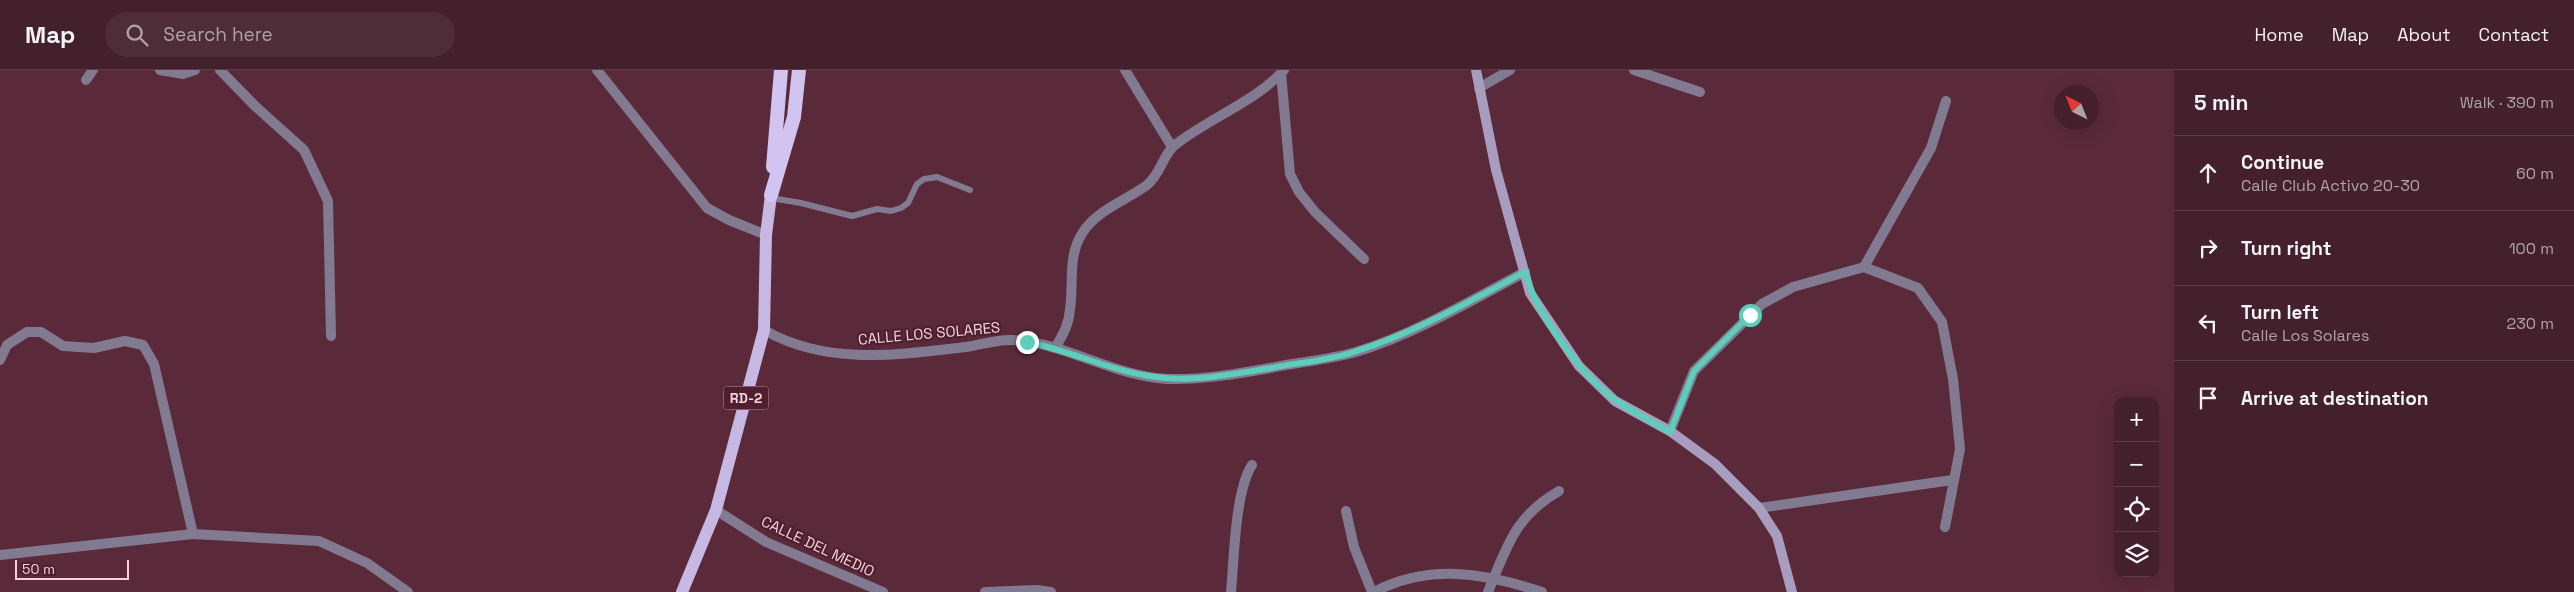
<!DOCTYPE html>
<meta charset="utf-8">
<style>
:root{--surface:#44202c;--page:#4e2d38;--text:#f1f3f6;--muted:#afa3a9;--line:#5c3e48}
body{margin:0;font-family:"Space Grotesk",sans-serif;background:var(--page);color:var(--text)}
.controls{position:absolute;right:15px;bottom:15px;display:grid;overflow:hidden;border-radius:10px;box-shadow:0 5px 20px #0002}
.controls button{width:45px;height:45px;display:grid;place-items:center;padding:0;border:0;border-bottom:1px solid var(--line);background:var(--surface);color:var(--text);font:25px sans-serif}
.compass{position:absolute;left:2054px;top:15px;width:45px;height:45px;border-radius:50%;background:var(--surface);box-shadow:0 5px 20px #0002;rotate:317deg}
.scale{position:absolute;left:15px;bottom:12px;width:114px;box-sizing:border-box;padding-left:5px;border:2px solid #f2d2db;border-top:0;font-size:14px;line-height:18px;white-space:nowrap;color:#f2d2db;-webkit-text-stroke:4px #4f1f30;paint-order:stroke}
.stop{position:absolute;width:15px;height:15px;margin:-11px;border:4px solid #5cceba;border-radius:50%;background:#fff}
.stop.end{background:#5cceba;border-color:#fff;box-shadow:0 1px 5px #0008}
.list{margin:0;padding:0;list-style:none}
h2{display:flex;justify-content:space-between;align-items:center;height:65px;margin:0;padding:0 20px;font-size:21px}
h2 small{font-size:16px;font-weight:400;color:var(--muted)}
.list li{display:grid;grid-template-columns:32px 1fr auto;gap:15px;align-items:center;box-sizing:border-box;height:75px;padding:0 20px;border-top:1px solid var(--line)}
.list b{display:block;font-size:19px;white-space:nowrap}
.list p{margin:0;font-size:16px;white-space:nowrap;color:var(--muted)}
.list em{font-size:16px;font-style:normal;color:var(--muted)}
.icon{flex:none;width:28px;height:28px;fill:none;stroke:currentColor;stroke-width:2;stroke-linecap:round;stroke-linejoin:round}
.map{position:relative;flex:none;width:2174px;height:522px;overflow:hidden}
header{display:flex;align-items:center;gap:30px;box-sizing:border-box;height:70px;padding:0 25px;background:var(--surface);border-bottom:1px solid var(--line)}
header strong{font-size:24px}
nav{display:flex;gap:28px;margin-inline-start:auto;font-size:18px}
.search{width:350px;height:45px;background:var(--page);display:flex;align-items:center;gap:12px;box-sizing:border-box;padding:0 18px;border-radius:28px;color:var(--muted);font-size:19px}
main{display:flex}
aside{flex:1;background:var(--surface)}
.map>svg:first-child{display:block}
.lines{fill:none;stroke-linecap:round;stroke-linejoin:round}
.service{stroke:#817a90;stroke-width:6}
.minor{stroke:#817a90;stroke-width:10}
.secondary{stroke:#a89dbf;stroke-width:10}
.primary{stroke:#c6b7e3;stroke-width:12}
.trunk{stroke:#d2c4f0;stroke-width:14}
.route{stroke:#5cceba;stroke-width:6}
.labels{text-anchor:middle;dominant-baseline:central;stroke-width:4.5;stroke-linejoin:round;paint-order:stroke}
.shield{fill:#4f1f30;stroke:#c19ca8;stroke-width:1}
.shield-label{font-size:14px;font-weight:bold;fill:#f2d2db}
.street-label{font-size:15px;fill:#f2d2db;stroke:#4f1f30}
</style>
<header>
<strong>Map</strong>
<div class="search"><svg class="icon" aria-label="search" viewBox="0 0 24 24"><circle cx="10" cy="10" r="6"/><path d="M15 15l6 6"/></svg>Search here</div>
<nav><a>Home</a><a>Map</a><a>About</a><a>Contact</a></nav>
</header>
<main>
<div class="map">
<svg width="2174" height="522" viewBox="0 0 2174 522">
<rect width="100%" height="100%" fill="#5a2a3a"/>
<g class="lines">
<!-- service -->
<path class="service" d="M771,128l30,5 51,13 25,-7 14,2 10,-3 7,-5 9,-19 7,-5 13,-2 33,13"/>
<!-- minor -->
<g class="minor">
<path d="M160,0l23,4 12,-4"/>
<path d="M220,0l35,36 49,44 24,51 3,135"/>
<path d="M597,0l110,138 22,12 37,15"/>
<path d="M1125,0l47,77"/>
<path d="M1634,0l66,22"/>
<path d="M1281,3l9,101 9,18 16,20 49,47"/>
<path d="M86,10l7,-10"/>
<path d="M1479,18l31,-18"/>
<path d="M1864,197l67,-119 15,-47"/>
<path d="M764,260c63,36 134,25 202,17 15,-2 31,-8 47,-7 53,3 100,36 154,39 34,1 70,-5 103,-11 29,-6 57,-8 86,-16 59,-18 114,-51 169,-80"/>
<path d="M1055,278c8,-13 14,-24 15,-39 4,-26 -3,-53 13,-77 14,-22 44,-32 64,-47 14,-11 16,-31 28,-40 34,-27 80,-43 109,-75"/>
<path d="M0,290l7,-15 20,-13h14l22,14 31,2 31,-7 18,4 11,19 39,170"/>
<path d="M1670,361l24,-60 68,-67 31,-17 71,-20 54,21 24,34 11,57 7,70 -15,78"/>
<path d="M1759,438l193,-28"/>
<path d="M716,440l50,32 117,50"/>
<path d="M1346,441l8,36 18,45"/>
<path d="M0,485l193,-21 126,7 48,22 41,29"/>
<path d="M985,522l52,-2 14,2"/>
<path d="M1231,522c3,-32 4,-101 21,-127"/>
<path d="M1374,522c55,-29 111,-19 168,0"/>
<path d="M1488,522c19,-45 26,-75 71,-101"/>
</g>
<!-- secondary -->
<path class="secondary" d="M1476,0l20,100 34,123 49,73 36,35 55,30 45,33 44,44 18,28 15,56"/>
<!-- primary -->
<path class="primary" d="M682,522l34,-82 48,-180 2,-95 5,-40"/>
<!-- trunk -->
<g class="trunk">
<path d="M773,97l8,-97"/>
<path d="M771,125l23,-78 5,-47"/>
</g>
</g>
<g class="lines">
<!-- route -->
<path class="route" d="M1027,272c47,9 91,33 139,36 33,3 73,-5 105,-10 29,-6 58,-7 86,-17 59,-19 113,-50 168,-79 10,39 58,107 92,129 16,11 35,21 53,31l24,-61 56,-56"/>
</g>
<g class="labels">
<!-- shield labels -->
<rect class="shield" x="723.5" y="316.5" width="45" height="23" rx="4"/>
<g class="shield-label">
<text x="746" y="328">RD-2</text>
</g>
<!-- street labels -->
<g class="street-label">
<text transform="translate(929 263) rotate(-5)">CALLE LOS SOLARES</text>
<text transform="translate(818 476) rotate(25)">CALLE DEL MEDIO</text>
</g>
</g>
</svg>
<div class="controls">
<button>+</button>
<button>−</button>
<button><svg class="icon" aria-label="locate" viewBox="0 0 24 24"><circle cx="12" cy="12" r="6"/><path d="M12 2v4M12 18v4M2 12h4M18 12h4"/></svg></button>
<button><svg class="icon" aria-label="layers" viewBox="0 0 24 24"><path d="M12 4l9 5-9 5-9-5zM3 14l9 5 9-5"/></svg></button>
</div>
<svg class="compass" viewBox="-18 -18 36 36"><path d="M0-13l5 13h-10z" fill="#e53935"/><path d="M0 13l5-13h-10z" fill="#afa3a9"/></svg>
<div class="scale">50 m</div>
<div class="stop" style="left:1750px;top:245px"></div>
<div class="stop end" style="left:1027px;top:272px"></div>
</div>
<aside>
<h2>5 min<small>Walk · 390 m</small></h2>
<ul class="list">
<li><svg class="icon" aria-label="ahead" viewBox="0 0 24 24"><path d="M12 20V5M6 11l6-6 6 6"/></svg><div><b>Continue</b><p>Calle Club Activo 20-30</p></div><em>60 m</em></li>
<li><svg class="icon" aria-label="right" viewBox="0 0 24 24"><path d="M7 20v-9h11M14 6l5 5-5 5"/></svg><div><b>Turn right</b></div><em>100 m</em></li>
<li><svg class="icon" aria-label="left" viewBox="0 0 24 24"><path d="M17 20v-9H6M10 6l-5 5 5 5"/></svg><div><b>Turn left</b><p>Calle Los Solares</p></div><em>230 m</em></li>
<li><svg class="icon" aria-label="arrive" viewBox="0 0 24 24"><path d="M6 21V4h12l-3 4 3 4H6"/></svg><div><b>Arrive at destination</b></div></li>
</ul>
</aside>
</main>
